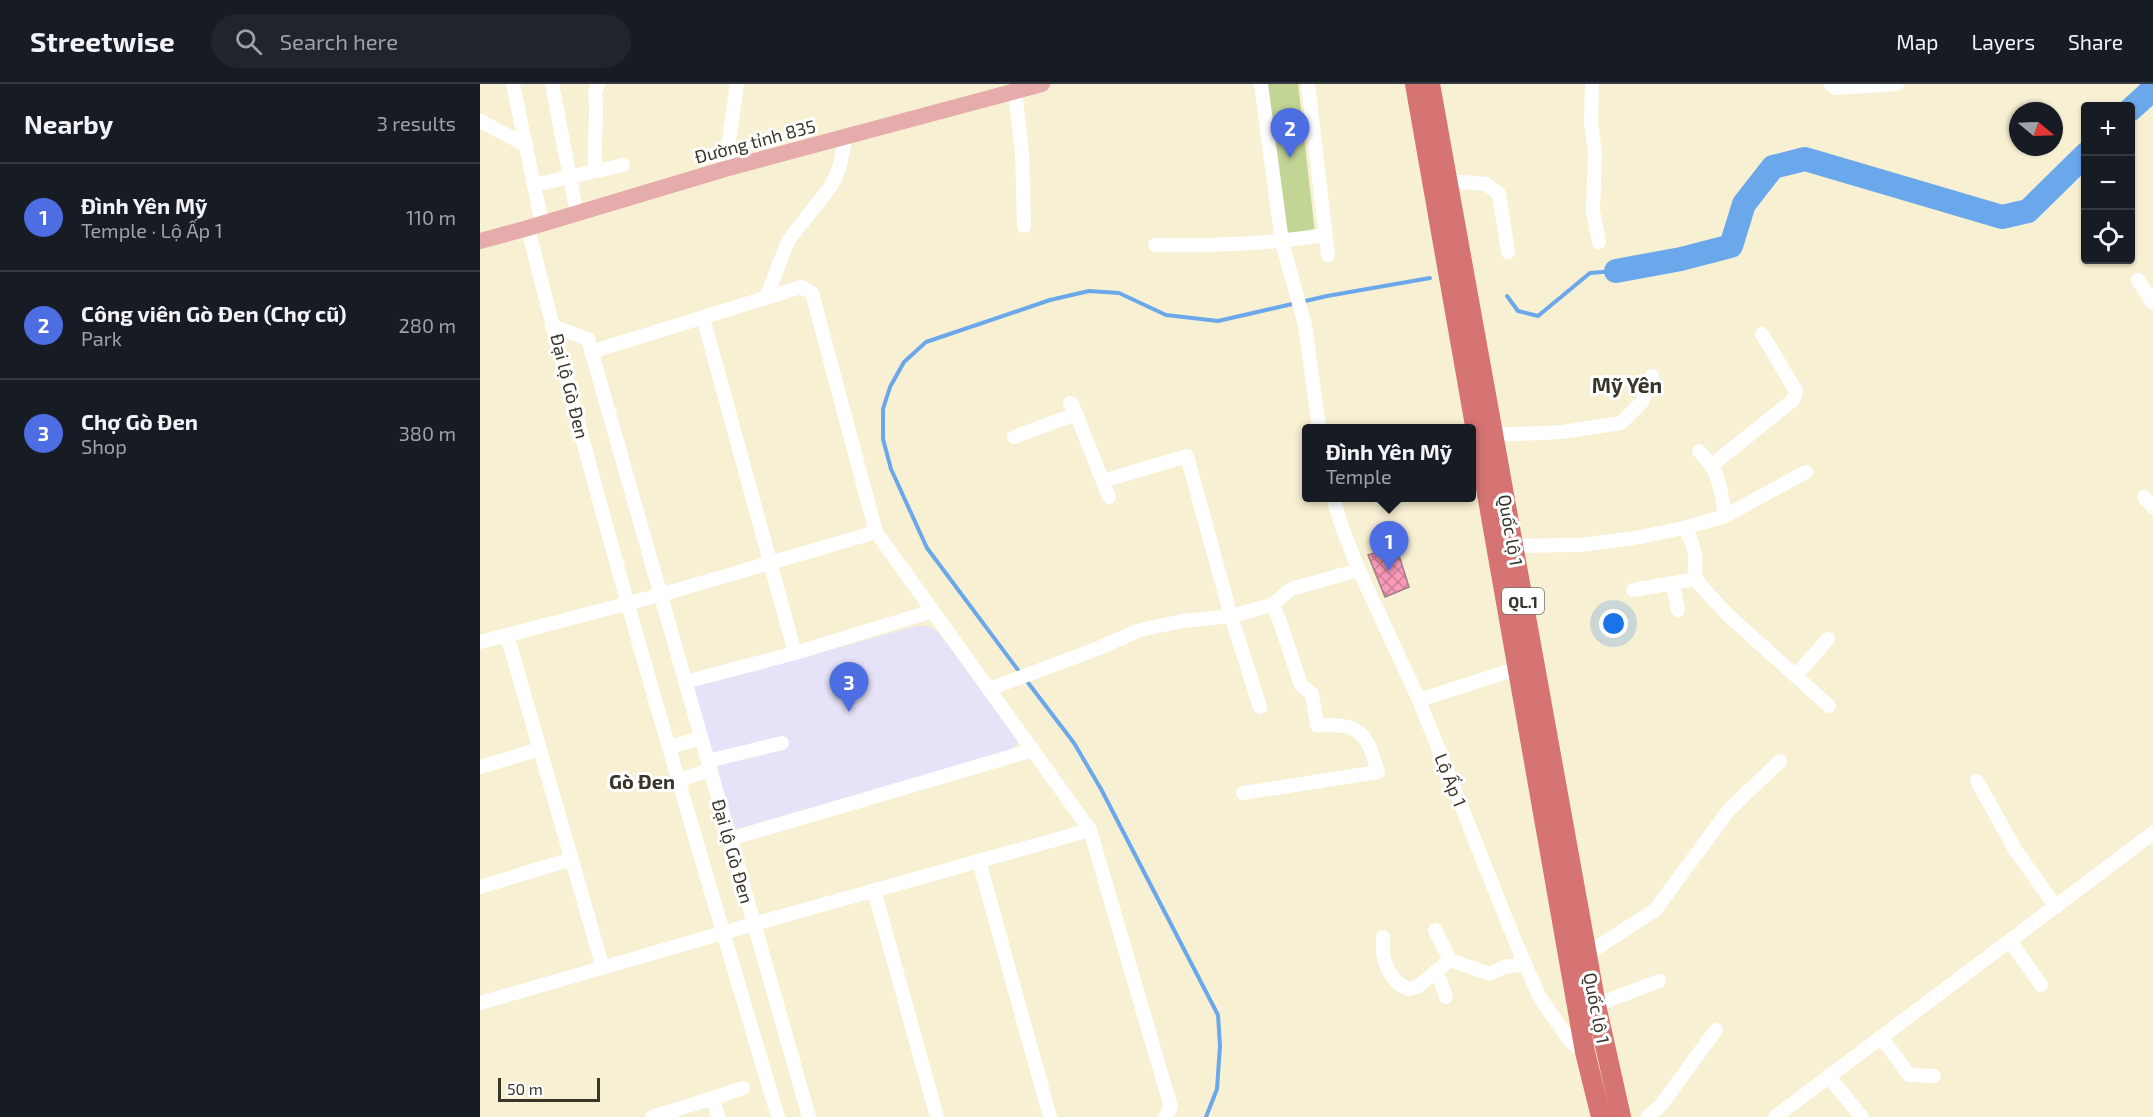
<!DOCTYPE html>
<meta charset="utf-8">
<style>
:root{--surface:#171b24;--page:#20242c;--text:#f1f3f6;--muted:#9ea1a6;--line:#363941;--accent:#4c6ee2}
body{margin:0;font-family:"Exo 2",sans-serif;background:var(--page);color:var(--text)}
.controls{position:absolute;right:18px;top:18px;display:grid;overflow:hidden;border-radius:6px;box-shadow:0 2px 4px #0004}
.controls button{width:54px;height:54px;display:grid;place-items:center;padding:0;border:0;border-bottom:2px solid var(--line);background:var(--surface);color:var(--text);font:30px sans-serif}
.compass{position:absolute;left:1529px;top:18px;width:54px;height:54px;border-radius:50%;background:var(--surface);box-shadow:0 2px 4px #0004;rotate:109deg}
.scale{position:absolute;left:18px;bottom:15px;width:102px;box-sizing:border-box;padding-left:6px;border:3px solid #383529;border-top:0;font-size:16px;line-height:21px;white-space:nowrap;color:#383529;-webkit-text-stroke:4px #fff;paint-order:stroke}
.you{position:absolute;left:1134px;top:540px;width:21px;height:21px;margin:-15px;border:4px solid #fff;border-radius:50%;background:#1a73e8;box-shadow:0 0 0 9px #1a73e833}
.badge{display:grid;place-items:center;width:39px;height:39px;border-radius:50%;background:var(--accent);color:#fff;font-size:20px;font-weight:700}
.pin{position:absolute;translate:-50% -50px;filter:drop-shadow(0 2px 3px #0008)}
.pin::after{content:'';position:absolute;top:32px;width:21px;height:18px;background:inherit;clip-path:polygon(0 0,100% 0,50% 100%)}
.popup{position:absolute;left:822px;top:340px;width:174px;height:78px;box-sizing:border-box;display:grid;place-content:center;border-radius:6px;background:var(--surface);filter:drop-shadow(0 2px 4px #0005);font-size:20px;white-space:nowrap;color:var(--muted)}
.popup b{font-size:22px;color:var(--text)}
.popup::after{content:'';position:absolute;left:50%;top:100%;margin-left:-12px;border:12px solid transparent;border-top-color:var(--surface)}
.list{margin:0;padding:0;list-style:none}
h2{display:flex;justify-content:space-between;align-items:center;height:78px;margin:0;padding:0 24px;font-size:26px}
h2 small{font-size:20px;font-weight:400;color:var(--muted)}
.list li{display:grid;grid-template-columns:39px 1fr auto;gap:18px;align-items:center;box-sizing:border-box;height:108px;padding:0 24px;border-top:2px solid var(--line)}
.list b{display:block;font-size:22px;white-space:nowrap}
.list p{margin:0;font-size:20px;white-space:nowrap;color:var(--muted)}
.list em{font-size:20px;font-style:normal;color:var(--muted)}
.icon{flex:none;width:33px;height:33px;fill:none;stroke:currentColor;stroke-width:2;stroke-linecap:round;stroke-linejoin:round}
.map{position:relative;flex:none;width:1673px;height:1033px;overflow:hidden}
header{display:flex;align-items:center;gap:36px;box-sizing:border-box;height:84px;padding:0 30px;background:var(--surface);border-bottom:2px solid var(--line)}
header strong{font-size:28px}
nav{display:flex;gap:33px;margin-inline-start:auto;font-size:21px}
.search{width:420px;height:54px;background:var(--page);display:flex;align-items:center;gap:15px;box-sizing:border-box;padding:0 21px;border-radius:33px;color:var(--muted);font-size:22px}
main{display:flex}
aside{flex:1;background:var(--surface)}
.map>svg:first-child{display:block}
.commercial{fill:#e6e3f9}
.park{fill:#c3d595}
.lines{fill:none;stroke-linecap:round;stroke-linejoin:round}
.stream{stroke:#6aa8eb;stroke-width:4}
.river{stroke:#6aa8eb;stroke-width:24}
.building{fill:url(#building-cross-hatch);stroke:#9d7f88;stroke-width:1.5}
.minor{stroke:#fff;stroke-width:14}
.major{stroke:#e6acab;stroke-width:16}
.highway{stroke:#d67473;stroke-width:20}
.labels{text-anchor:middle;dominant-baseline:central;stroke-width:6;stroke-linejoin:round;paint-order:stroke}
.shield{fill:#fff;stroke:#747269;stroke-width:1.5}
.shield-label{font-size:16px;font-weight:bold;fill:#383529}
.street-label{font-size:18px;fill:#383529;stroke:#fff}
.neighbourhood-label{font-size:20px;font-weight:bold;fill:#383529;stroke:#fff}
.quarter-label{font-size:21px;font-weight:bold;fill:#383529;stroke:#fff}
</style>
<header>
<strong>Streetwise</strong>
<div class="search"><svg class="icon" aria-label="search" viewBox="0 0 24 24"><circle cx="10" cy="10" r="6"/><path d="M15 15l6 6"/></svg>Search here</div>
<nav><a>Map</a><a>Layers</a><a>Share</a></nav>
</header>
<main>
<aside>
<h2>Nearby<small>3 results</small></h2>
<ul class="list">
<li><span class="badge">1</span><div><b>Đình Yên Mỹ</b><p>Temple · Lộ Ấp 1</p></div><em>110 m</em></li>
<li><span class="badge">2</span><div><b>Công viên Gò Đen (Chợ cũ)</b><p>Park</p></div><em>280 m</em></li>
<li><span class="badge">3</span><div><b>Chợ Gò Đen</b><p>Shop</p></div><em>380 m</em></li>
</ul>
</aside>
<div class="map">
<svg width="1673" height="1033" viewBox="0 0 1673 1033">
<defs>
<pattern id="building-cross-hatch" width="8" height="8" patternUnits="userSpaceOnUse" patternTransform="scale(1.5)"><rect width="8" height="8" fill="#f89ab8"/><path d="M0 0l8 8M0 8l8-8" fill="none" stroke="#ca7e96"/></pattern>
</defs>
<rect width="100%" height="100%" fill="#f8f0d3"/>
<!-- commercial -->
<path class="commercial" d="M437,542h11l10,6 79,105v6l-6,7 -278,80 -40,-143z"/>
<!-- park -->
<path class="park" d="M784,0h34l17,149 -27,6z"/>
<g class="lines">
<!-- stream -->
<g class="stream">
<path d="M1027,212l11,15 20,5 52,-43 26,-2"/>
<path d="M541,590l-94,-126 -36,-79 -8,-30v-30l7,-22 14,-25 22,-20 124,-42 39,-9 30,2 47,22 52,6 109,-25 103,-18"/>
<path d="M546,596l48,63 27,46 117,226 2,31 -3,43 -11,28"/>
</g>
<!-- river -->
<g class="river">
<path d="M1650,26l23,-21"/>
<path d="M1136,187l65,-12 50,-13 13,-42 29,-37 32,-8 197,58 26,-6 58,-57"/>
</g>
</g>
<!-- building -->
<path class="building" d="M916,462l13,41 -24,10 -17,-42z"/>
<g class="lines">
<!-- minor -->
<g class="minor">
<path d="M33,0l29,140"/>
<path d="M72,0l25,130"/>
<path d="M781,0l21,158 23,83 14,103"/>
<path d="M828,0l20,171"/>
<path d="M1112,0l-1,40 4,28 -2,59 6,31"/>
<path d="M1350,0l6,4 61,-4"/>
<path d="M535,8l7,60 2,74"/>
<path d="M0,37l46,24"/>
<path d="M245,85l12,-85"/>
<path d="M115,87c-1,-21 1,-42 1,-64 0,-10 -3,-12 2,-23"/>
<path d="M968,97l38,3 13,10 9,58"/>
<path d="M54,101l89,-20"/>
<path d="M48,144c74,299 162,594 250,889"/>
<path d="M675,161c58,1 113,-1 170,-10"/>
<path d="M1658,196l15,23"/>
<path d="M286,214l22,-57 43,-55 8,-17 7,-33"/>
<path d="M223,233l92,336"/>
<path d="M72,242l36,13 221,778"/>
<path d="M111,268l210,-65 11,6 64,239 214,298 81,277 -6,10"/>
<path d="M590,319l3,3 36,91"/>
<path d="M1013,351l69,-3 59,-9 21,-21 10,-26"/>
<path d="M534,353l62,-23"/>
<path d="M1219,367c22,23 21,35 26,65"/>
<path d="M1232,381l81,-65 3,-9 -34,-57"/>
<path d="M623,397l84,-25 44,160 29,91"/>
<path d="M1664,413l9,10"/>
<path d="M853,414l10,32 16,40 60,130 94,236 26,60 31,45 15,11"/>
<path d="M1204,444l7,12 4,14v21l5,10 29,31 100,90"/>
<path d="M1034,462l66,-1 55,-7 49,-10 41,-12 81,-44"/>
<path d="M1193,501l5,25"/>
<path d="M1153,506l64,-11"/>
<path d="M27,551l96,333"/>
<path d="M0,558l180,-47 216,-63"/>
<path d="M1316,591l32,-36"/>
<path d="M205,598l110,-29 138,-42"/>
<path d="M509,605l105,-39 46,-20 43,-9 48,-5 41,-11 19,-16 68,-19"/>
<path d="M939,616l100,-32"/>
<path d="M190,663l31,-9"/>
<path d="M228,677l74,-18"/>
<path d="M0,683l60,-18"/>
<path d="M199,696l31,-10"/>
<path d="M1497,697l39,70 40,56"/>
<path d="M763,709l135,-21c-12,-41 -17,-48 -61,-47l-5,-31 -11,-9 -22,-66 -7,-14"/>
<path d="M250,755l303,-89"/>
<path d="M499,777l71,256"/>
<path d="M0,803l91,-28"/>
<path d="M394,806l63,227"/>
<path d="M955,846l15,30 40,14 14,-7 21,-3"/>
<path d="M903,853c-2,22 5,43 25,52l9,-2 33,-27"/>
<path d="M1530,857l31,44"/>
<path d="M1107,870l68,-44 74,-100 51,-49"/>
<path d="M955,889l6,9 5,15"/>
<path d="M0,919l274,-79 336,-94"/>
<path d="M1116,921l63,-24"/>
<path d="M1401,953l28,38 25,1"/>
<path d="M1348,992l34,41"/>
<path d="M233,1014l30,-10"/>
<path d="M172,1033l61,-19 5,19"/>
<path d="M1168,1033l13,-12 55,-75"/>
<path d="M1295,1033l378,-284"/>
</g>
<!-- major -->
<path class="major" d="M0,157l48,-13 197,-59 317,-85"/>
<!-- highway -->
<g class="highway">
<path d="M935,0l170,968 16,65"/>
<path d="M950,0l166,921 25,112"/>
</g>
</g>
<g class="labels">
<!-- shield labels -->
<rect class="shield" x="1022" y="504" width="42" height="26" rx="4.5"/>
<g class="shield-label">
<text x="1043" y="517">QL.1</text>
</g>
<!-- street labels -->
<g class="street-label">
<text transform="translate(275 57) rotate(-15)">Đường tỉnh 835</text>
<text transform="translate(90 302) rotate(76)">Đại lộ Gò Đen</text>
<text transform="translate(1031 446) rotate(80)">Quốc lộ 1</text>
<text transform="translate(971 696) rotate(68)">Lộ Ấp 1</text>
<text transform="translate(253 767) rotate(74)">Đại lộ Gò Đen</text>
<text transform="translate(1117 924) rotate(79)">Quốc lộ 1</text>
</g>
<!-- neighbourhood labels -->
<g class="neighbourhood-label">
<text x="162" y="697">Gò Đen</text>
</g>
<!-- quarter labels -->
<g class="quarter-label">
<text x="1147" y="300">Mỹ Yên</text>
</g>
</g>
</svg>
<div class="controls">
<button>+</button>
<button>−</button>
<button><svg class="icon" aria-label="locate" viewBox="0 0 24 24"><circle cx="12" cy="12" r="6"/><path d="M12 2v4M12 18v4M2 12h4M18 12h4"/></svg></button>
</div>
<svg class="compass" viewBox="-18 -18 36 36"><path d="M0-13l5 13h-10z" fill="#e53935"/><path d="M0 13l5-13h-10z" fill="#9ea1a6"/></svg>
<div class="scale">50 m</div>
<div class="you"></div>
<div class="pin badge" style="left:909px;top:487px">1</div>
<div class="popup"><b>Đình Yên Mỹ</b>Temple</div>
<div class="pin badge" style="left:810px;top:74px">2</div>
<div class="pin badge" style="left:369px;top:628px">3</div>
</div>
</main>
